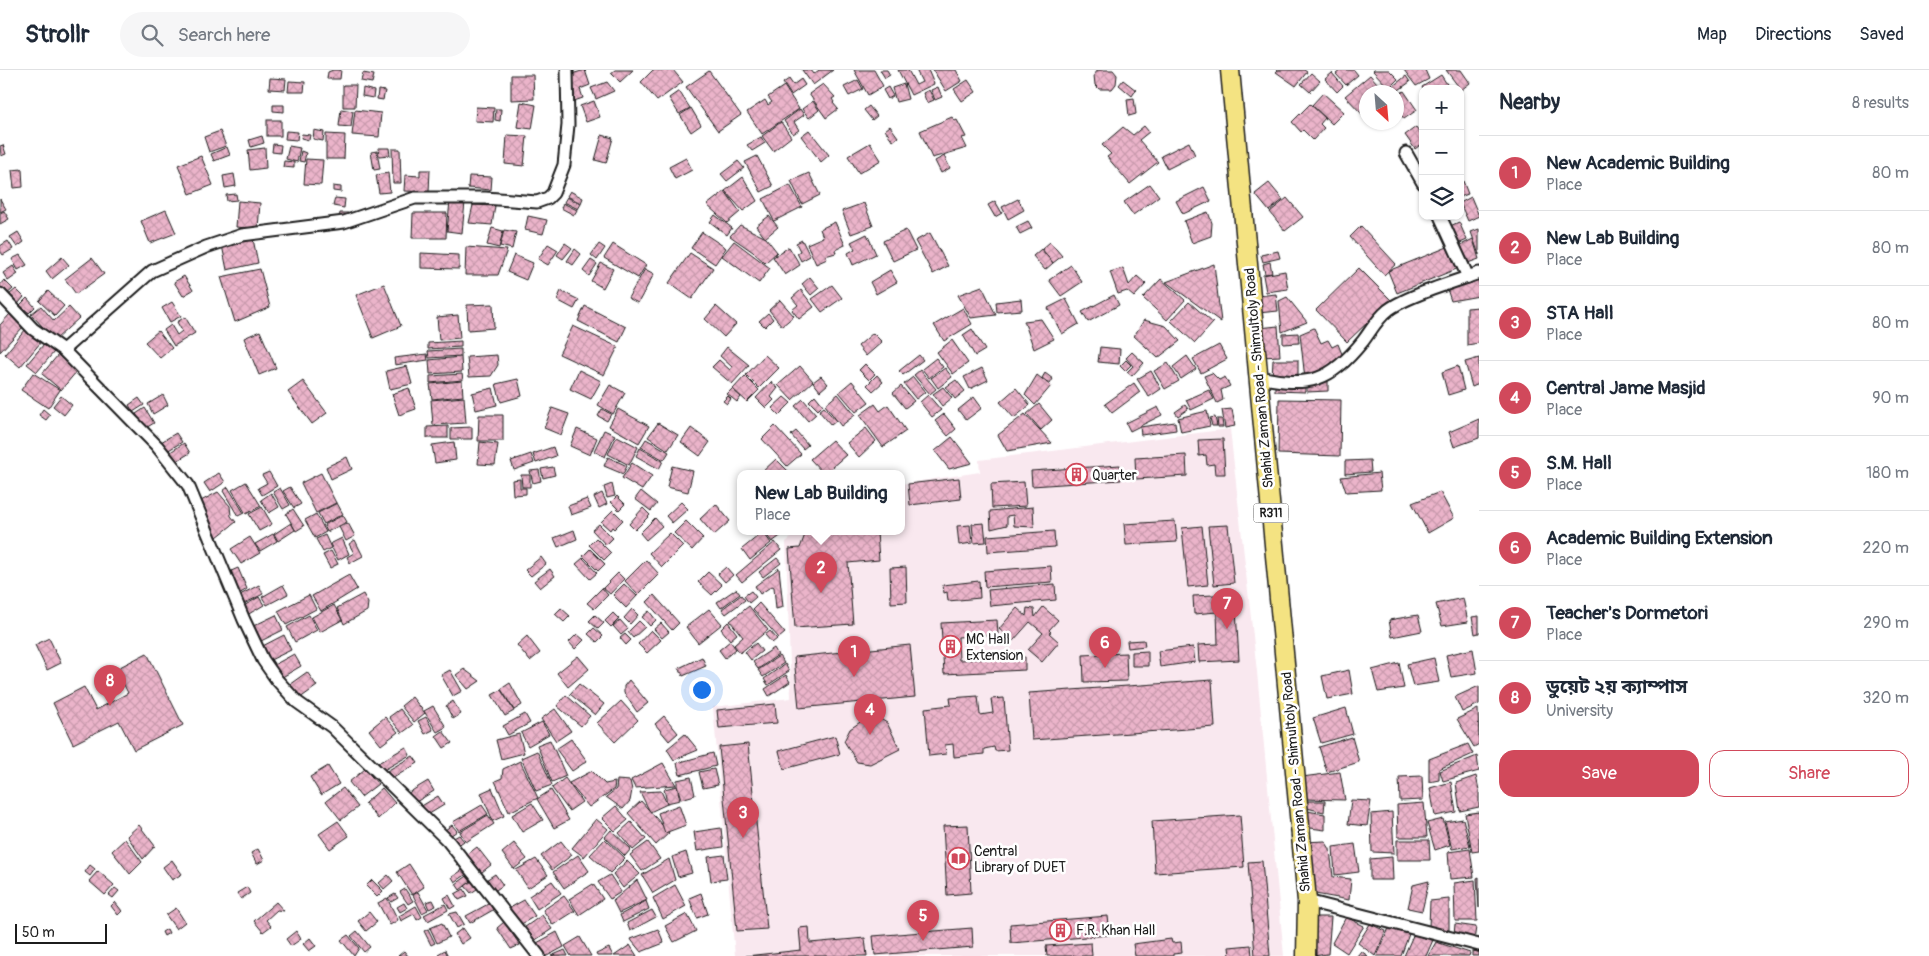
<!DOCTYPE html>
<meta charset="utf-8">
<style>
:root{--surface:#fff;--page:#f6f6f7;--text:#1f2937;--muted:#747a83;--line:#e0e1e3;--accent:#d1495b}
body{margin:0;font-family:Pangolin,"Noto Sans Bengali",sans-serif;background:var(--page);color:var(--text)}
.controls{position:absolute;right:15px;top:15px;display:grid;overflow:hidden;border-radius:10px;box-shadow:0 1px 4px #0004}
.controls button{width:45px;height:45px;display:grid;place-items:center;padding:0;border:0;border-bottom:1px solid var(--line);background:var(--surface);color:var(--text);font:25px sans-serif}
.compass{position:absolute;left:1359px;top:15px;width:45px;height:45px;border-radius:50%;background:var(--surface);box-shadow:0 1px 4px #0004;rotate:154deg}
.scale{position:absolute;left:15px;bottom:12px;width:92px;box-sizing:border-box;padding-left:5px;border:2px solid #1c1c1c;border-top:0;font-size:14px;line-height:18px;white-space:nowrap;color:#1c1c1c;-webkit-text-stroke:4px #fff;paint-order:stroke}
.you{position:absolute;left:701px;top:619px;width:18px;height:18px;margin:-12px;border:4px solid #fff;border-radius:50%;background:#1a73e8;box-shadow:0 0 0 8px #1a73e833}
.badge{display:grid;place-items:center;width:32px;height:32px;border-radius:50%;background:var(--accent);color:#fff;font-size:16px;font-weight:700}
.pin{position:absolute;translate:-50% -41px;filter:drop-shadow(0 1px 2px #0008)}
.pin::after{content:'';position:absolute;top:26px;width:18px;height:15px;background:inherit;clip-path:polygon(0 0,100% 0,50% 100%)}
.popup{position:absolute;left:737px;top:400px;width:168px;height:65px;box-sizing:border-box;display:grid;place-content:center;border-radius:10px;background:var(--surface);filter:drop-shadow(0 1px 4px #0005);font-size:16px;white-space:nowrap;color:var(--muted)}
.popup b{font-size:19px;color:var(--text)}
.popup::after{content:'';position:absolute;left:50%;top:100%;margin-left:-10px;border:10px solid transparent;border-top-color:var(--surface)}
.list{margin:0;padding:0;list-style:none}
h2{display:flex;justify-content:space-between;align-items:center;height:65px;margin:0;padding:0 20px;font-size:21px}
h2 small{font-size:16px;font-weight:400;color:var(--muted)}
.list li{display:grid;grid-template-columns:32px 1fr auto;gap:15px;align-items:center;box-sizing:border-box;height:75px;padding:0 20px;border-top:1px solid var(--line)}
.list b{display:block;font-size:19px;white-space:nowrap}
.list p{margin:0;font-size:16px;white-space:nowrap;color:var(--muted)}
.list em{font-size:16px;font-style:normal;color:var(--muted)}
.actions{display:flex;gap:10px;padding:15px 20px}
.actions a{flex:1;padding:11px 0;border:1px solid var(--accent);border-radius:15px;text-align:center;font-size:18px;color:var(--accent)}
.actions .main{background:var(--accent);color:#fff}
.icon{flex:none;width:28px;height:28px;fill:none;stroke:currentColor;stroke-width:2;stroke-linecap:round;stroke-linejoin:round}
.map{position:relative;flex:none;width:1479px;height:886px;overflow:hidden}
header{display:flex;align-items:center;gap:30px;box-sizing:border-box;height:70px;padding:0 25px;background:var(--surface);border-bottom:1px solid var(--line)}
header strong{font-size:24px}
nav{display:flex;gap:28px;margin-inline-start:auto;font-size:18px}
.search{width:350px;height:45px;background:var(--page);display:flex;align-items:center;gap:12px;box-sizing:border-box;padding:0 18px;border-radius:28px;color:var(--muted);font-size:19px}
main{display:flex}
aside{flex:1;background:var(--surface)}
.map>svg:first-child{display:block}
.built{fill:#f9e8ef}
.building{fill:url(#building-cross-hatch);stroke:#1c1c1c}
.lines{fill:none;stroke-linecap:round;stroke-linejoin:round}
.minor-casing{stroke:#1c1c1c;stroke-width:15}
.primary-casing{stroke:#1c1c1c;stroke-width:21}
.minor{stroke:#fff;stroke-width:11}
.primary{stroke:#f4e382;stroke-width:18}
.labels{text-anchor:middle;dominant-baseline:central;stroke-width:5;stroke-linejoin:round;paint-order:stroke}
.shield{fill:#fff;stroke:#606060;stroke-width:1}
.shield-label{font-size:12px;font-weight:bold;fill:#1c1c1c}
.street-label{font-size:14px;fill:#1c1c1c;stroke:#fff}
.poi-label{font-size:14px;fill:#1c1c1c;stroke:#fff;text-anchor:start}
</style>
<header>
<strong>Strollr</strong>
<div class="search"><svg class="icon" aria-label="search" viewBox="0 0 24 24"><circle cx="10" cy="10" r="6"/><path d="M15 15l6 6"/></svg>Search here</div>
<nav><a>Map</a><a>Directions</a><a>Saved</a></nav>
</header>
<main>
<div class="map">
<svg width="1479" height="886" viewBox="0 0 1479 886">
<defs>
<pattern id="building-cross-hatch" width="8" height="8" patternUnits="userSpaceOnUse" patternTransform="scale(1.25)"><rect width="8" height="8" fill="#ebb4ca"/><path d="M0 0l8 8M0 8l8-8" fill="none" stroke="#c99aad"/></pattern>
</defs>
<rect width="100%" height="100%" fill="#fff"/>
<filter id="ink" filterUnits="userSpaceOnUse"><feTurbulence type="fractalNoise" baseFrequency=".02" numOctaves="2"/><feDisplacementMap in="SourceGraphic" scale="10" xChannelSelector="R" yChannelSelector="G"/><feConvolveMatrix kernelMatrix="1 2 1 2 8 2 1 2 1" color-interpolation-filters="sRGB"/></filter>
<g filter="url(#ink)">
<!-- built -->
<path class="built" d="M1230,359l27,243 27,284h-549l-22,-249 78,-9 -5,-156 12,-10h103v-48l79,-12 -1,-12z"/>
<!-- building -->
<g class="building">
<path d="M333,0h8l-1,9h-13l1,-7z"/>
<path d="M585,0l5,15 -10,4 3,9 -9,3 -9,-25z"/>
<path d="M615,0h18l-13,12 -9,-9z"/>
<path d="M653,0h20l10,12 -26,19 -16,-19z"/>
<path d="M802,0h9l3,4 5,-4h14l-20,15z"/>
<path d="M854,0h20l9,16 -15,9z"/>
<path d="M880,0h7l3,5 -5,3z"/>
<path d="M898,0h10l8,15 6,-3 -6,-12h12l6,14 -23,11z"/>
<path d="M933,0h23l6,11 -16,10z"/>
<path d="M1098,0h15l4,5 -1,9 -4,5h-13l-4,-4 -1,-10z"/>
<path d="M1278,0h26l3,2 -11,14 -20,-14z"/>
<path d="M1341,0h13l4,5 -12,10 -10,-11z"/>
<path d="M1374,0h15l9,9 -9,9 -16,-17z"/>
<path d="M1404,0h21l4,9 -13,7z"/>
<path d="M1446,0h15l9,13 -9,7z"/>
<path d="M709,1l32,44 -23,16 -32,-44z"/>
<path d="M363,3l11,2 -2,8 -11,-2z"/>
<path d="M1311,3l9,8 -10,11 -9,-8z"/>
<path d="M1332,3l11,13 -6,6 -12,-13z"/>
<path d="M511,5h22l1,24 -23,1z"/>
<path d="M1370,5l15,17h-19v18l-4,4 -17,-18z"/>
<path d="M1441,5l9,14h-27l-1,-2z"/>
<path d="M1406,6l4,6 -14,10h-5l-3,-2z"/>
<path d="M270,8l16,1 -1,11 -16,-1z"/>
<path d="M789,9l4,6 8,-6 4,6 -14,10 -8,-12z"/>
<path d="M858,10l5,9 -14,7 -5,-9z"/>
<path d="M968,10l8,12 -14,9 -8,-12z"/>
<path d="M1123,10l13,10 -4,6 -13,-11z"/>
<path d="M289,11l16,1 -1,10h-16z"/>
<path d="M607,12l7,9 -18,8 -5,-11z"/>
<path d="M823,14l12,13 -3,2 2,3 -1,1 5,6 -12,9 -17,-24z"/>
<path d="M904,14l4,15 -12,3 -4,-14z"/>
<path d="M343,15h13l-1,22h-12z"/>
<path d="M784,16l15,23 -37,25 -15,-22 18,-12 3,5 4,-3 -4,-5z"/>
<path d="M888,17l5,9 -5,3 -5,-9z"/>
<path d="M938,17l4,10 -7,3 -4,-10z"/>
<path d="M363,18l11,3 -1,7 -11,-2z"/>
<path d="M378,20l7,1 -2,9 -6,-1z"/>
<path d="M929,20l5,10 -7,3 -4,-10z"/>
<path d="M679,21l11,17 -11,6 -10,-16z"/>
<path d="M1404,21l13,19 -13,9 -8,-12v-11z"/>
<path d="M1323,23l21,19 -12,12 -20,-19z"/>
<path d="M1134,28l2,16 -7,2 -2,-17z"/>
<path d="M594,31l6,16 -14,5 -6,-16z"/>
<path d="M813,31l6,9 -10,8 -7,-9z"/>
<path d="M521,32l15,3 -4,24 -15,-2z"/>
<path d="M1310,34l15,14 -5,6 4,4 -11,12 -10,-10 -2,2 -9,-10z"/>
<path d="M273,35h11v7l-11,-1z"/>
<path d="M869,36l8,10 -5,4 -8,-10z"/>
<path d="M476,37l18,1 -1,14 -18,-1z"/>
<path d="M691,38l10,17 -10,7 -11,-17z"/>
<path d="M341,39l12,2 -2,16 -12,-1z"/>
<path d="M496,39h5l-1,12 -5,-1z"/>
<path d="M800,39l4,6 -10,7 5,8 -6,4 -9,-13z"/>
<path d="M355,40l26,3 -2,24 -27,-2z"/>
<path d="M952,47l3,4 2,-1 9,17 -4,1 5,10 -35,10 -12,-27z"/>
<rect x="267" y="50" width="14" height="16"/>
<path d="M781,52l10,15 -18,14 -11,-15z"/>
<path d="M890,56l8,11 -5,4 -8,-11z"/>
<path d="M1144,56l5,6 -10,8 19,22 -28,22 -23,-27 4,-3 -9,-9 21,-18 10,8z"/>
<path d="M1416,57l7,10v6l-8,6 -10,-14z"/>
<path d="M314,60l10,2 -1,9 -10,-2z"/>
<path d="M809,60l20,25 -8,7 -20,-26z"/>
<path d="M220,61l6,15 -17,6 -5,-15z"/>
<path d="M286,61l12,1 -1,8 -12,-1z"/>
<path d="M302,64l8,1 -1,5 -8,-2z"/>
<path d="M326,64l19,1 -1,24h-18z"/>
<path d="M507,65l20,1 -3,30 -19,-2z"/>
<path d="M602,65l11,3 -7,25 -11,-3z"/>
<path d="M262,66l2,7 -13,4 -2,-7z"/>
<path d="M761,67l4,6 -13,8 -5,-6z"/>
<path d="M1189,72l6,13 -28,14 -6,-13z"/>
<path d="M870,73l11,17 -22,13 -11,-17z"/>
<path d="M273,74l8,1 -1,8 -8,-1z"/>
<path d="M3,75l3,9 -5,2 -1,-10z"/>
<path d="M289,76l11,2 -3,14 -11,-3z"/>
<path d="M227,77l3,8 -16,6 -3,-7z"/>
<path d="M265,78l1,20 -16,2 -2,-20z"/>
<path d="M378,78h11l1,7 -11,1z"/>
<path d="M392,79h8l1,34h-8z"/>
<path d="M301,81l5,2 -2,9 -5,-1z"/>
<path d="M377,81l3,18 -6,1 -3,-18z"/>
<path d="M201,86l12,29 -23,9 -12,-29z"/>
<path d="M757,86l16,30 -12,6 -16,-30z"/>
<path d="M944,86l6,12 -9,5 -6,-12z"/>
<path d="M686,88l6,12 -17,9 -6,-12z"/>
<path d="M306,89l17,1 -2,25 -17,-1z"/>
<path d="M284,91l10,1v6l-11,-1z"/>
<path d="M738,91l6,7 -17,13 -6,-7z"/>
<path d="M22,99l1,18 -9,1 -2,-18z"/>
<path d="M420,100h10l-1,22 -25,-1 1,-16 15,1z"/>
<path d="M388,103l2,19 -11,1 -3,-18z"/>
<path d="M809,103l11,22 -18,9 -11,-23z"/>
<path d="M234,104l2,12 -11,2 -2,-12z"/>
<path d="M469,106l23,1 -1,13 -23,-2z"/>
<path d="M743,107l14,24 -14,10 -18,-20z"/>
<path d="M1463,111l5,13 -8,3v-15z"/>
<path d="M1269,113l14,17 -14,11 -14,-17z"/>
<path d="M1150,114l9,12 -26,19 -9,-13z"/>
<path d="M790,115l12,22 -28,14 -11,-22z"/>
<path d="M333,116l8,1v5l-8,-1z"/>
<path d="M1204,117l7,14 -28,13 -7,-13z"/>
<path d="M570,121l13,7 -2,5 -14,-7z"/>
<path d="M725,121l15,21 -13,11 -20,-18z"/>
<path d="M236,124l1,6 -10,1 -1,-6z"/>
<path d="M567,127l14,7 -3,5 -14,-7z"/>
<path d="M1471,127l8,19 -11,5 -8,-18z"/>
<path d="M335,128l10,1 -1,9 -11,-2z"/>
<path d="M1287,128l16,19 -18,14 -15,-19z"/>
<path d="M0,129l6,10 -6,3z"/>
<path d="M1018,129l6,11 -16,9 -6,-12z"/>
<path d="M238,131l22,2 -2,26 -22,-2z"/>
<path d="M450,131l15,1 -3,31 -15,-2z"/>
<path d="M995,131l7,12 -7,4 -7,-12z"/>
<path d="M563,133l14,7 -3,5 -13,-7z"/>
<path d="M864,133l9,23 -22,8 -9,-23z"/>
<path d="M473,135l22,1 -3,19 -23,-2z"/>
<path d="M166,140l10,23 -26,10 -9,-22z"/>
<path d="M4,141l5,8 -9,5v-11z"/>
<path d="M1208,142l4,11 -1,13 -19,7 -8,-22z"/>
<path d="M340,143h8l-1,6 -8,-1z"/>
<path d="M413,143h34l-1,25h-34z"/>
<path d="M715,145l17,13 -5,7 -17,-13z"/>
<path d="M528,146l19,4 -4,14 -18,-4z"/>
<path d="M769,146l9,11 -13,11 -9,-12z"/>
<path d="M1028,151l4,7 -12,6 -4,-7z"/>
<path d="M835,152l10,23 -10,5 1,3 -11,3 2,3 -11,5 -9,-20 16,-7 -3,-8z"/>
<path d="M1459,152l8,18 -9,4 -8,-18z"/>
<path d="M740,155l26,13 11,14 -12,11 -12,-11 -23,-16z"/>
<path d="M1361,156l35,38 -12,11 -34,-38z"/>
<path d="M492,158l11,3 -4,17 -12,-3z"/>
<path d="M1479,159v26l-8,-23z"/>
<path d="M504,160l12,2 -4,17 -12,-3z"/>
<path d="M906,160l10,20 -23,11 -10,-20z"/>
<path d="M18,162l6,10 -7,5 -7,-10z"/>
<path d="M702,162l24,16 -11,16 -24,-16z"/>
<path d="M930,163l18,33 -15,8 -18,-33z"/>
<path d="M867,164l9,20 -23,11 -5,-12 7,-4 -4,-7z"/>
<path d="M253,169l5,24 -31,7 -5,-25z"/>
<path d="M1473,169l6,20 -14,5 -8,-17z"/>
<path d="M802,170l8,16 -9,5 -4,-8 3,-2 -4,-8z"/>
<path d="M8,171l5,8 -10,6 -3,-4v-5z"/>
<path d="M734,171l36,27 -11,15 -37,-27z"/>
<path d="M1050,172l12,14 -9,7 -11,-14z"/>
<path d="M565,173l7,5 -9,11 -6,-4z"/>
<path d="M548,174l10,6 -10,15 -10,-6z"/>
<path d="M599,174l6,4 -8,12 -6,-5z"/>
<path d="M613,174l33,21 -8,13 -34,-20z"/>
<path d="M1450,176l9,22 -62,25 -9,-22z"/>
<path d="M466,177l41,3 -9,25h-33z"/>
<path d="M789,177l11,18 -15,10 -12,-18z"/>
<path d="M575,179l6,5 -8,11 -6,-4z"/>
<path d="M1041,179l12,14 -8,7 -12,-14z"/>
<path d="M1278,181l2,7 -17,4 -2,-7z"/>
<path d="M421,183l38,2v14l-38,-1z"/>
<path d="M690,183l23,15 -21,31 -23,-16z"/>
<path d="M20,185l7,10 -9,5 -6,-11z"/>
<path d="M514,185l19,8 -7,17 -19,-8z"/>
<path d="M62,187l7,8 -17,14 -6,-8z"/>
<path d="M92,188l12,16 -28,20 -11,-15z"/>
<path d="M591,190l6,4 -8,12 -6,-5z"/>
<path d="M1270,192l2,11 -7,1 -2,-10z"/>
<path d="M601,193l12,6 -10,19 -12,-7z"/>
<path d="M1214,194l7,58 -55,-40z"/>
<path d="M1071,195l11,17 -21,14 -12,-16z"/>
<path d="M13,196l5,8 -10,7 -5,-8z"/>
<path d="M1123,198l6,17 8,-9 9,8 -12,13 -7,-6 -9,3 -8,-22z"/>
<path d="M1359,198l32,32 -44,42 -31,-32z"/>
<path d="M260,199l10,38 -35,15 -14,-45z"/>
<path d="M645,199l9,5 -16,29 -10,-5z"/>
<path d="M890,200l7,12 -21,12 -6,-12z"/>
<path d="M1285,201l3,18 -22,3 -3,-17z"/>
<path d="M184,206l9,14 -10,6 -9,-14z"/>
<path d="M810,207l9,11 -8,7 -9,-11z"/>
<path d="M1479,208v18l-28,5 -4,-12z"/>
<path d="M1161,209l24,21 -18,20 -24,-22z"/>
<path d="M4,210l9,9 -7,6 -6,-6v-4z"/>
<path d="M384,214l17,42 -28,12 -17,-43z"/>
<path d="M832,215l10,13 -20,14 -10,-13z"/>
<path d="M982,216l14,29 -25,3 -13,-23z"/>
<path d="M16,219l8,8 -6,7 -9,-9z"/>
<path d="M801,220l13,17 -15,12 -7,-9 6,-5 -6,-7z"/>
<path d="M48,221l16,15 -9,10 -16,-15z"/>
<path d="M561,221l18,9 -5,9 -17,-9z"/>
<path d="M1276,224l2,17 -20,2 -1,-17z"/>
<path d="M1114,225l5,10 -31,17 -6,-10z"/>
<path d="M1287,227l20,25 -25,10 -3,-31z"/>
<path d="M27,228l8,9 -6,6 -9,-8z"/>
<path d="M1021,229l1,11 -25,2 -1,-10z"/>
<path d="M1066,229l13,25 -17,10 -14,-26z"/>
<path d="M780,230l14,16 -12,10 -13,-16z"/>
<path d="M172,232l9,14 -11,6 -8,-14z"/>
<path d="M1189,232l24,21 -18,20 -24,-22z"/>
<path d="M493,234l1,24 -26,2 -1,-25z"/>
<path d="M41,236l13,15 15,-14 10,11 -24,22 -24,-26z"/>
<path d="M585,236l41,21 -7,15 -41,-21z"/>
<path d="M716,236l20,18 -12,13 -19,-18z"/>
<path d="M1479,237v36l-12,2v-37z"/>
<path d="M963,238l9,16 -28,17 -10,-16z"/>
<path d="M768,243l5,6 -8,8 -6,-6z"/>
<path d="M10,244l14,12 -24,26v-27z"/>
<path d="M458,245l2,23 -21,2 -2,-23z"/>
<path d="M185,247l10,16 -21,13 -10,-16 7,-5 6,10 5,-4 -5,-9z"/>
<path d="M1041,249l13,20 -20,10 -10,-28z"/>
<path d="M1144,250l22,6 14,15 -22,17 -24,-22z"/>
<path d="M573,256l45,21 -14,28 -45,-21z"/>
<path d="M1278,256l2,30 -19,1 -2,-29z"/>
<path d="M1314,258l7,15 7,-3 4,7 6,-3 4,10 -16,16 -21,9 -5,-45z"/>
<path d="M26,259l15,13 -21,25 -15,-13z"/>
<path d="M972,259l13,21 -10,6 -12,-21z"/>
<path d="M158,261l14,17 -12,10 -15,-16z"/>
<path d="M260,261l16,37 -17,7 -15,-37z"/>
<path d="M873,263l9,9 -16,14 -8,-10z"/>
<path d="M1298,263l1,10 -16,1v-10z"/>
<path d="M952,270l16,23 -15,11 -16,-22z"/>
<path d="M461,271v6l-33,2v-6z"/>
<path d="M44,274l10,8 -17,20 -10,-8z"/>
<path d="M1219,275l8,14 -26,14 -8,-14z"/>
<path d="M727,277l22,18 -17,19 -20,-17 7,-7 11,10 2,-3 -12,-11z"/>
<path d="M1100,277l20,2 -1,15 -21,-2z"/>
<path d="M461,279v7l-32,2 -1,-7z"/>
<path d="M1132,282l12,11 -12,13 -5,-4 6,-6 -7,-8z"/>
<path d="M427,284l1,6 -33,5 -1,-7z"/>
<path d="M58,285l19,16 -16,19 -19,-16z"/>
<path d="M497,285l1,10 -7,11 -22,1 -2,-20z"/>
<path d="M765,285l14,13 -20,20 -13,-13z"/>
<path d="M919,285l4,5 -20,15 -4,-4z"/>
<path d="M1187,286l9,13 -15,10 -8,-12z"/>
<path d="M461,287l1,15 -32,2 -1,-14z"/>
<path d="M936,288l7,9 -14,11 -7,-9z"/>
<path d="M1479,288v26l-7,3 -7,-25z"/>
<path d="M1126,290l5,5 -6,6 -5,-5z"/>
<path d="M1273,290h25v19l-26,-1z"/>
<path d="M1168,293l11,18 -14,8 -11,-18z"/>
<path d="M865,294l10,10 -6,6 -10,-10z"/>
<path d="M407,296l5,18 -22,5 -4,-18z"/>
<path d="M800,296l13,15 -21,19 -14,-15z"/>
<path d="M1458,296l6,24 -16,5 -6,-23z"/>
<path d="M945,298l7,9 -14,11 -7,-10z"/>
<path d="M982,298l6,12 -18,9 -6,-12z"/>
<path d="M579,300l22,11 -10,18 -21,-10z"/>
<path d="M920,300l16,19 -6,5 -16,-19z"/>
<path d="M1151,301l10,18 -12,8 -12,-18z"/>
<path d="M33,303l27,17 -12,18 -27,-18z"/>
<path d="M1045,303l8,6 -3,5 -8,-6z"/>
<path d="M1212,303l7,7 6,-3 5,9 -9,4 2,10 -6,3 -13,-27z"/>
<path d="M462,304l1,6 -33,3v-7z"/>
<path d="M877,305l6,7 -10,9 -6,-6z"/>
<path d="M1037,305l14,11 -16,19 -10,-10z"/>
<path d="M745,306l14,14 -12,12 -14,-13z"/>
<path d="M821,306l7,8 -8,7 -7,-9z"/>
<path d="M913,307l12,15 -9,7 -12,-15z"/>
<path d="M518,309l4,17 -21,6 -5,-18z"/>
<path d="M956,310l9,11 -10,8 -9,-12z"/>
<path d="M303,311l24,32 -15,11 -24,-32z"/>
<path d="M462,311l1,15 -31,3 -2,-15z"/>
<path d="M852,311l17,21 -13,10 -17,-20z"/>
<path d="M1328,311v10l-21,1v-10z"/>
<path d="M771,312l7,6 -7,9 3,3 -8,8 -10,-10z"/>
<path d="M1134,313l6,9 -28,21 -7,-9z"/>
<path d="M1275,313h30v9l-30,-1z"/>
<path d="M610,315l15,8 -12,21 -15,-9z"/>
<path d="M901,316l13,15 -9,7 -12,-15z"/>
<path d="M943,317l9,11 -10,8 -9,-12z"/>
<path d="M409,318l7,21 -17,6 -7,-21z"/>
<path d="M493,318l4,17 -21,5 -4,-17z"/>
<path d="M1016,318l14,17 -16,13 -14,-16z"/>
<path d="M732,319l9,8 -4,5 -10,-8z"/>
<path d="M1209,320l5,9 -23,11 -5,-10z"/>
<path d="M838,324l17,21 -14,11 -16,-21z"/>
<path d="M163,325l5,10 -15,9 -5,-10z"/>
<path d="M815,325l8,10 -5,5 -9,-9z"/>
<path d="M928,325l13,15 -9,7 -12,-15z"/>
<path d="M61,326l11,9 -8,10 -11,-9z"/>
<path d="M728,326l3,3 -4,5 -4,-3z"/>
<path d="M464,327l2,26 -33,2 -2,-25z"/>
<path d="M784,327l7,6 -12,12 -7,-7z"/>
<path d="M974,327l8,11 -16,12 -8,-10z"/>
<path d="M139,328l5,7 -11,7 -4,-7z"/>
<path d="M803,329l13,15 -8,7 -13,-15z"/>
<path d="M1279,329l62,1 -1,56 -62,-2z"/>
<path d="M875,334l5,7 8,-6 18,26 -23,16 -23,-32z"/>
<path d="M1039,334l13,16 -11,10 -14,-16z"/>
<path d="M1185,335l3,4 -10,7 -3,-4z"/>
<path d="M824,337l12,14 -5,4 -12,-14z"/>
<path d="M1158,337l4,8 -32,16 -4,-8z"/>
<path d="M145,338l9,15 -10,6 -8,-15z"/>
<path d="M552,338l17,6 -8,21 -17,-7z"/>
<path d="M43,339l7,6 -4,5 -7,-5z"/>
<path d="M602,339l9,5 -4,7 -9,-5z"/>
<path d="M618,339l31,17 -10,17 -30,-17z"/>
<path d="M1232,339l3,17 -10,2 -3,-18z"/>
<path d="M1207,341l3,15 -29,6 -3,-14z"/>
<path d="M944,344l12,15 -8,7 -13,-15z"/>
<path d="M1025,344l27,29 -45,8 -9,-16z"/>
<path d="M479,345h24v26h-25z"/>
<path d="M1215,347l2,9h-5l-2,-8z"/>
<path d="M1217,349h5l1,8h-5z"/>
<path d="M1479,349v19l-25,9 -5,-15z"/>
<path d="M1175,352l1,8 -35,5 -1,-8z"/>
<path d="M658,353l20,12 -10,15 -20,-13z"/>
<path d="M448,356v12h-21v-11z"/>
<path d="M775,356l26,28 -14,12 -25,-27z"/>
<path d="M472,357v12h-21v-11z"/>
<path d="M691,358l19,14 -10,14 -19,-14z"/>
<path d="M866,358l10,13 -17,16 -12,-14z"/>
<path d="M577,359l20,9 -7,17 -20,-9z"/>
<path d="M604,360l11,5 -10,22 -11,-6z"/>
<path d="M796,361l12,14 -5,4 -12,-14z"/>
<path d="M176,363l6,9 -15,9 -6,-9z"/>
<path d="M617,366l21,11 -9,18 -21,-11z"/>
<path d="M952,367l20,26 -23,6 -14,-18z"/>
<path d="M646,369l23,13 -5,8 -23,-13z"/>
<path d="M1223,369l2,35h-10l-1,-10 -7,1 -1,-10 -7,1 -1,-16z"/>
<path d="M832,370l14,15 -22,19 -14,-15z"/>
<path d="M454,372l2,18 -21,3 -3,-18z"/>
<path d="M480,372l18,2 -3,21 -17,-1z"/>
<path d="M184,373l6,10 -15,9 -6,-9z"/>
<path d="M553,377l3,9 -20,7 -3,-9z"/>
<path d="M640,378l23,13 -4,8 -23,-13z"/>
<path d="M531,384l3,9 -20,7 -3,-9z"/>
<path d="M1186,385l1,21 -51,3 -1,-21z"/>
<path d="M347,387l5,12 -21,10 -5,-12z"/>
<path d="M608,387l19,9 -4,8 -19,-8z"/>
<path d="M776,389l13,13 -2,2h-24l-2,-1z"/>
<path d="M1370,390l1,12 -26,2v-13z"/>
<path d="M632,393l20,13 -10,14 -20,-12z"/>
<path d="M1120,395l1,15 -89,6 -1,-15z"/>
<path d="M672,396l21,5 -5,21 -21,-5z"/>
<path d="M553,397l2,8 -12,3 -2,-9z"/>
<path d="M539,400l2,11 -8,2 -3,-12z"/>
<path d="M269,402l8,14 -15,9 -4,-7 9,-5 -5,-8z"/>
<path d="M219,403l6,9 -15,10 -6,-9z"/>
<path d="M321,403l15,30 -20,10 -15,-30z"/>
<path d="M1379,403l2,17 -35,2 -5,-15z"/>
<path d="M521,405h9v12h-8z"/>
<path d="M959,408l2,21 -51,6 -2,-21z"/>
<path d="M520,409v9h6v6l-13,1 -1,-15z"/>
<path d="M246,412l15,24 -15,8 -14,-24z"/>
<path d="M1024,412l2,24 -34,2 -1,-24z"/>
<path d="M612,414l3,12 -8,2 -3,-11z"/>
<path d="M228,417l16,26 -6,3 -15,-25z"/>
<path d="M290,417l11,17 -7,4 -11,-17z"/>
<path d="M280,418l10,17 -7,4 -10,-17z"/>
<path d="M641,421l16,13 -6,7 -16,-12z"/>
<path d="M218,422l12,14 1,10 5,6 -19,15 -18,-35z"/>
<path d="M1440,422l14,26 -26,15 -16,-30z"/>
<path d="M271,423l8,14 -10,6 -8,-13z"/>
<path d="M602,423l5,11 -8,4 -5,-11z"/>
<path d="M617,426l8,8 -6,6 -8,-8z"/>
<path d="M587,429l4,9 -20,7 -3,-9z"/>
<path d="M681,432l7,7 -16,14 -6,-7z"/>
<path d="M337,433l6,11 -19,10 -6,-11z"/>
<path d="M716,434l14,17 -16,14 -14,-16z"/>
<path d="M262,437l10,17 -13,7 -10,-17z"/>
<path d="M1033,437l1,20 -20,-1 -1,-11 -6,1v9l-16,4 -1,-18z"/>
<path d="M643,438l7,7 -15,15 -6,-6z"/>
<path d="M293,439l11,17 -8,5 -10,-17z"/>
<path d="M613,440l10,10 -9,9 -2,-2 -2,3 -9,-8z"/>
<path d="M316,444l10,18 -11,6 -10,-18z"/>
<path d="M343,445l4,7 -20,10 -3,-7z"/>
<path d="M655,448l7,8 -16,14 -6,-7z"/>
<path d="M686,451l17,17 -11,12 -18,-17z"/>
<path d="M1175,451l2,21 -51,3 -2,-21z"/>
<path d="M291,453l4,7 -17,11 -4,-7z"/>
<path d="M348,453l7,13 -9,5 -7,-14z"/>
<path d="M984,453l2,19 -12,1 -2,-19z"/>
<path d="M599,454l14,14 -7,7 -14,-15z"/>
<path d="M970,455l2,18 -13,2 -2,-19z"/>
<path d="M1228,455l6,58 -20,2 -6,-59z"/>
<path d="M1202,456l6,59 -20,2 -6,-59z"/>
<path d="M574,460l3,9 -19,8 -4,-9z"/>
<path d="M1054,461l1,16 -67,5 -1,-16z"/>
<path d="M763,462l8,11 -21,17 -8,-11z"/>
<path d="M764,462h22l-14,10z"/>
<path d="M806,462h71l2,28 -31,3 5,61 -58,4 -6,-79 11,-1z"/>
<path d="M670,463l13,13 -21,21 -13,-14z"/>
<path d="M273,464l4,7 -17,10 -5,-7z"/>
<path d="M325,465l6,13 -8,4 -7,-13z"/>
<path d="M250,467l10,16 -19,11 -10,-15z"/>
<path d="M342,468l7,16 -11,6 -8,-16z"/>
<path d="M596,468l15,15 -7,7 -15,-15z"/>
<path d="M355,470l8,16 -13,7 -3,-6 7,-4 -5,-9z"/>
<path d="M775,472l6,8 -39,32 -6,-7z"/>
<path d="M590,479l15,15 -7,7 -15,-15z"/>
<path d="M331,481l7,13 -8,4 -7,-13z"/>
<path d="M541,487l5,7 -15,12 -6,-6z"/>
<path d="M583,488l14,15 -7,6 -14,-15z"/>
<path d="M777,488l4,5 -18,14 -4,-5z"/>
<path d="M646,490l13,14 -21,21 -13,-14z"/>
<path d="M1051,496l1,16 -67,5 -1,-16z"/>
<path d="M726,497l7,8 -8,7 -7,-8z"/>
<path d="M906,497l1,35 -16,1 -1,-35z"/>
<path d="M238,498l9,21 -8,5 -10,-22z"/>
<path d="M779,498l4,39 -7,2 -2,-22 -2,-1 -12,8 -5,-8z"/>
<path d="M550,499l5,7 -15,12 -6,-7z"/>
<path d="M708,502l14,13 -10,10 -14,-13z"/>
<path d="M618,503l6,6 -14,15 -7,-6z"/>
<path d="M349,505l8,14 -36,22 -9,-15z"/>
<path d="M979,511l1,17 -32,3 -1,-9 -3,1 -1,-8z"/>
<path d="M624,514l13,12 -11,12 -13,-13z"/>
<path d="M1055,514l1,16 -66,6 -2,-16z"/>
<path d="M259,515l4,9 -21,11 -4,-9z"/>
<path d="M283,515l5,9 -21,11 -5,-8z"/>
<path d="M602,518l6,7 -14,14 -7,-6z"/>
<path d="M736,519l4,5 -19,14 -4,-6z"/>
<path d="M751,521l5,6 -7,6 -5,-7z"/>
<path d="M363,524l5,9 -1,8 -23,13 -7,-16z"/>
<path d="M1235,524l4,66 -40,2 -1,-17 20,-1 -1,-32 -23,2 -1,-18z"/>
<path d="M309,525l7,14 -30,16 -8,-14z"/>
<path d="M654,525l25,28 -7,7 -25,-28z"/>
<path d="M741,525l4,5 -19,14 -4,-5z"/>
<path d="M259,527l5,8 -17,10 -5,-8z"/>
<path d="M1463,528l5,24 -26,4 -6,-22z"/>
<path d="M759,533l26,30 -6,5 -26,-29z"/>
<path d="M334,535l8,15 -22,12 -8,-15z"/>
<path d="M749,536l19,24 -28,23 -6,-8 9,-8 -13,-16z"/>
<path d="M1043,537l15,13 -9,10 2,2 -2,1 10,9 -17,20 -14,-12 15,-17 -13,-11 -17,19 -14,-12 18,-21 9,8 1,-8 7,1 1,8z"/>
<path d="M561,538l9,8 -6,6 -9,-8z"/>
<path d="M632,539l6,6 -8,9 -6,-6z"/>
<path d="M709,539l13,15 -24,19 -12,-16z"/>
<path d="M649,541l7,9 -6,6 -8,-9z"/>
<path d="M613,543l6,6 -8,8 -6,-6z"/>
<path d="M276,545l7,15 -30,15 -8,-15z"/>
<path d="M309,545l8,15 -22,12 -8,-15z"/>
<path d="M595,545l9,8 -6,6 -9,-8z"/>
<path d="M1418,545l4,16 -30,6 -3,-17z"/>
<path d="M1479,546v17l-4,1 -3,-17z"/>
<path d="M620,550l8,9 -7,6 -8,-9z"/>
<path d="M997,550l1,14 -40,3 1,23 66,-3v13l-81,4 -3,-51z"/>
<path d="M639,551l6,6 -12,11 -5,-6z"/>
<path d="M728,552l9,12 -7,6 -9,-11z"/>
<path d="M661,553l8,9 -7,6 -8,-9z"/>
<path d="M594,558l9,8 -6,6 -9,-8z"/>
<path d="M651,560l10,10 -14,13 -9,-9z"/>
<path d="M770,561l7,8 -5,4 -7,-8z"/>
<path d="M577,564l7,6 -9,9 -6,-7z"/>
<path d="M625,564l6,6 -5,5 -6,-7z"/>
<path d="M284,565l7,15 -31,15 -7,-14z"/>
<path d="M527,566l13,17 -10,8 -13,-16z"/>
<path d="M49,568l12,25 -14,7 -12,-25z"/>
<path d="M1144,570l1,6 -17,2 -1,-7z"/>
<path d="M730,571l6,8 -11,9 -6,-8z"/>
<path d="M756,573l6,8 -11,9 -6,-8z"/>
<path d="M910,575l5,52 -116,11 -5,-51z"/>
<path d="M1193,577l2,15 -35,5 -2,-16z"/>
<path d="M774,578l4,7 -20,14 -5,-7z"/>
<path d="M1473,579l4,24 -26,4 -5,-22z"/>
<path d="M1148,581v15h-16v-14z"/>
<path d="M147,583l36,72 -49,25 -15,-29 -46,23 -20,-41 31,-16 12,23 32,-17 -12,-24z"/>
<path d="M1126,583l1,28 -43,1 -1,-27z"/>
<path d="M294,584l7,12 -22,13 -7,-13z"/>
<path d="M578,586l11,13 -21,18 -11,-14z"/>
<path d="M779,586l5,7 -21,14 -5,-7z"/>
<path d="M702,587l4,9 -23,10 -4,-8z"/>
<path d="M1434,588l5,24 -26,4 -6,-22z"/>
<path d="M1399,593l5,25 -26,4 -6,-22z"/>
<path d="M785,594l4,7 -21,14 -4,-6z"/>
<path d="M464,599l16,12 -12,8 -12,-14z"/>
<path d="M450,600l12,21 -9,5 -12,-21z"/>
<path d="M1349,600l4,24 -26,5 -5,-23z"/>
<path d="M307,602l10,14 -21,15 -10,-14z"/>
<path d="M786,605l4,7 -21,14 -4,-7z"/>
<path d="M629,610l19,23 -11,9 -13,-19v-7z"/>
<path d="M1212,610l3,47 -183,13 -3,-47z"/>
<path d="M510,613l12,22 -8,5 -13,-21z"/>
<path d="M579,614l25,20 -9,11 -25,-21z"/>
<path d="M1479,616v18l-17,8 -7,-15z"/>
<path d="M501,620l13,21 -9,5 -13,-21z"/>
<path d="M566,625l24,21 -9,10 -24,-20z"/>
<path d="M978,626l2,19 13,-2 -2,-14 13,-1 4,52 -13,1 -1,-4 -10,2v5l-30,3 -1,-13 -8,1 1,9 -17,2 -4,-48 26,-3 -1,-7z"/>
<path d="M412,627l13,16 -11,9 -13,-16z"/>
<path d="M453,631l8,13 -8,5 -7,-13z"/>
<path d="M621,631l17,19 -23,22 -18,-19z"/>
<path d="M775,634l2,19 -58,5 -2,-18z"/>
<path d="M433,636l13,21 -9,5 -13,-21z"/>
<path d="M1346,638l7,26 -32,9 -8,-25z"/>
<path d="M400,639l13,16 -11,8 -13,-16z"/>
<path d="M555,639l16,22 -15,10 -15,-22z"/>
<path d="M1478,639l1,35 -5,3 -17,-28z"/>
<path d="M525,644l5,9 -22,12 -5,-9z"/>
<path d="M872,644l15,9 13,26 -30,15 -13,-2 -13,-21 6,-12z"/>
<path d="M664,646l14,17 -9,8 -14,-17z"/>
<path d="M385,647l13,15 -17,13 -12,-15z"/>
<path d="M426,647l7,13 -8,4 -7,-13z"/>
<path d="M542,652l7,12 -21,12 -7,-13z"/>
<path d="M443,661l9,12 -8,5 -8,-12z"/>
<path d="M519,664l5,19 -23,6 -5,-19z"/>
<path d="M685,664l13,16 -24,10 -7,-11z"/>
<path d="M835,666l5,18 -56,15 -5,-18z"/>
<path d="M1352,667l7,25 -32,10 -8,-25z"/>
<path d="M571,669l16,22 -15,10 -16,-22z"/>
<path d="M550,670l16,36 -14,6 -15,-37z"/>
<path d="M748,674l19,185 -30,2 -18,-184z"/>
<path d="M1468,674l5,10 -34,15v11l-10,2v-23z"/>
<path d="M406,677l4,8 -28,16 -4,-8z"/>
<path d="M537,681l15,34 -16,6 -15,-33z"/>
<path d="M713,683l3,13 -36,9 -3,-12z"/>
<path d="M413,686l5,7 -28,17 -5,-8z"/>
<path d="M1477,686l2,15 -36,10 -3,-10z"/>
<path d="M520,691l18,37 -29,14 -14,-31 7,-3 1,-9z"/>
<path d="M663,693l13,22 -41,3 -4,-8z"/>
<path d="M328,696l11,18 -18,11 -11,-18z"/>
<path d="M365,699l13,15 -17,13 -12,-15z"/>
<path d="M714,699l4,16 -15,3 -4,-16z"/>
<path d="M592,701l13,13 10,-2 -1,7 -25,18 -20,-24z"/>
<path d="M1340,702l5,28 -40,-1 -3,-22z"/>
<path d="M1422,706l1,24 -23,1 -1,-24z"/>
<path d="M1476,706l3,14v17l-19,4 -4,-28z"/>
<path d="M691,707l4,18 -14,4 -4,-13v-6z"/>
<path d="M565,708l17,24 -13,9 -17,-23z"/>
<path d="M617,710l13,1 2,9 -2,11 -7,8 -17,-12 10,-8z"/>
<path d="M428,711l6,10 -23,14 -6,-10z"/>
<path d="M1451,712l5,30 -21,4 -5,-28z"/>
<path d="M677,716l3,14 -13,3 -3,-14z"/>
<path d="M343,718l15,19 -17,13 -15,-19z"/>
<path d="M382,718l13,15 -17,16 -13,-16z"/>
<path d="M492,718l12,28 -11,5 -12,-28z"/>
<path d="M551,720l18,30 -15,8 -17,-29z"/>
<path d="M661,721l6,13 -17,8 -10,-20z"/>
<path d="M438,726l6,9 -23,14 -6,-9z"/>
<path d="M1351,730l20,1 -4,25 -19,-2z"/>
<path d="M641,731l28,32 -13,12 -28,-32z"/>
<path d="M1301,731h24l-1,11 -22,-5z"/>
<path d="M532,733l11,17 -21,12 -10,-17z"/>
<path d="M1424,733l3,34h-29l-1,-32z"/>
<path d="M482,735l6,9 -29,17 -6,-9z"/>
<path d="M679,735l7,20 -21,8 -7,-20z"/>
<path d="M616,736l12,14 -13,11 -13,-13z"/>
<path d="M1301,740l24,4v16l-22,-3z"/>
<path d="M1392,742l2,41 -22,-1 -1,-38z"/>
<path d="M1479,742v39l-7,1 -7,-38z"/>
<path d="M488,745l6,9 -28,18 -6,-10z"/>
<path d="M1240,745l4,52 -89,6 -3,-52z"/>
<path d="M596,749l12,10 -24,28 -12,-9z"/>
<path d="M1443,749l7,26 -15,5 -8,-27z"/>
<path d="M1463,749l7,27 -18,3 -7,-27z"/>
<path d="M338,751l11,15 -19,13 -11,-15z"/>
<path d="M631,752l15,17 -13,11 -14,-17z"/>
<path d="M139,755l16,21 -12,13 -16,-23z"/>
<path d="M452,755l5,6 -7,5 -5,-6z"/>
<path d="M968,755l3,68 -24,2 -4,-69z"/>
<path d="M721,758l2,19 -26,4 -3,-19z"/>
<path d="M611,760l20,19 -6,7 -20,-19z"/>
<path d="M459,765l5,6 -7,5 -5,-7z"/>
<path d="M125,769l17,23 -12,12 -18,-23z"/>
<path d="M605,769l20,19 -15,15 -20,-18z"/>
<path d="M1397,770h32l1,20h-33z"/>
<path d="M561,771l11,14 -20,15 -11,-14z"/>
<path d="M1325,771l5,8 3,28 18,2 -2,21 -39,-7 -6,-51z"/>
<path d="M648,772l12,17 -18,12 -12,-16z"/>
<path d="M514,773l13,16 -13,10 -12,-16z"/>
<path d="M1355,774l4,28 -24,3 -2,-28z"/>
<path d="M477,777l14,18 -18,14 -13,-19z"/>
<path d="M258,779l6,11 -7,4 -6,-11z"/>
<path d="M1470,779l4,28 -24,2 -2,-27z"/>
<path d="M686,782l6,21 -14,4 -6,-20z"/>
<path d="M578,785l11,16 -25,17 -11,-16z"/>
<path d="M724,785l3,24 -16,2 -3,-24z"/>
<path d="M1392,787l1,23h-23v-21z"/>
<path d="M536,789l12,16 -20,13 -12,-18z"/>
<path d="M669,789l6,21 -22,13 -11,-18z"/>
<path d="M172,790l10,14 -10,6 -9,-13z"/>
<path d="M627,791l13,13 -17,14 -10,-14z"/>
<path d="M1262,791l8,95h-15l-7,-94z"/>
<path d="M409,794l15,23 -12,8 -15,-23z"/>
<path d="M90,795l5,4 -5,7 -5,-4z"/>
<path d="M464,799l3,5 -12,8 -3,-5z"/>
<path d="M98,801l16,14 -9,10 -16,-14z"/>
<path d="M470,804l4,5 -14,11 -4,-6z"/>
<path d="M495,804l8,11 -14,10 -9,-11z"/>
<path d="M388,805l5,6 -9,8 -5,-6z"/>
<path d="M610,805l11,17 -11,7 -12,-17z"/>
<path d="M1479,807v31l-2,-30z"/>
<path d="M475,809l5,8 -9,6 -6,-7z"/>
<path d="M372,810l11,11 -6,6 -11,-11z"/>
<path d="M637,810l10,20 -28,13 -6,-12z"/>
<path d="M1475,810l2,41h-22l-1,-38z"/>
<path d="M552,811l9,12 -24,16 -8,-13z"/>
<path d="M1429,811l-7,30 -14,-3 5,-23z"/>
<path d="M593,814l10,15 -24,16 -10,-16z"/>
<path d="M675,815l11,21 -23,13 -10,-21z"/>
<path d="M247,817l3,6 -9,6 -4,-6z"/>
<path d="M115,818l4,3 -6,7 -4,-3z"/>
<path d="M405,819l8,12 -5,3 -8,-12z"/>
<path d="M464,819l4,7 -9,4 -4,-6z"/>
<path d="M418,822l10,18 -6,3 -9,-18z"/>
<path d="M701,823l7,21 -11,4 -8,-20z"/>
<path d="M395,824l3,4 -7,4 -3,-4z"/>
<path d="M449,825l6,11 -5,3 -6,-11z"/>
<path d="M564,826l11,15 -22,14 -10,-15z"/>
<path d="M387,828l11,22 -8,5 -12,-22z"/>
<path d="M1449,829v33l-20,-5 1,-26z"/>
<path d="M433,830l3,6 -7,3 -3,-7z"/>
<path d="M524,830l11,16 -22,13 -12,-16z"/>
<path d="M646,831l3,8 -26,13 -3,-7z"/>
<path d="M115,832l7,9 -4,4 -7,-9z"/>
<path d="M276,832l8,9 -7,-1 -11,10 5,6 -8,6 -9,-11z"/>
<path d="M404,833l3,5 -7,4 -3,-5z"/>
<path d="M490,833l3,7 -23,13 -4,-7z"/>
<path d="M445,834l3,6 -20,11 -4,-6z"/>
<path d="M416,836l6,11 -5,3 -3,-6 -13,7 -2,-5z"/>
<path d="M176,838l9,14 -9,7 -10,-14z"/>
<path d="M652,840l4,7 -26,14 -3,-8z"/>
<path d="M369,842l8,10 -11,9 -8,-10z"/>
<path d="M457,842l7,12 -7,4 -8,-14z"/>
<path d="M687,844l9,17 -22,11 -9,-16z"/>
<path d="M542,845l10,14 -21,14 -10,-13z"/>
<path d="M1108,846l2,19 -99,8 -1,-19z"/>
<path d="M1313,847h18l-3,37 -16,2z"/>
<path d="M1346,847l18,9 -17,27 -15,-10z"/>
<path d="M504,852l16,23 -9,4 -14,-21z"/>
<path d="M442,853l7,14 -12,6 -7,-15z"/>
<path d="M1370,854l16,7 -11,25 -17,-13z"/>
<path d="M1455,854l21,3 -3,21 -20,-2z"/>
<path d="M809,857l1,16 55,-5 2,18h-121l55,-6 -2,-22z"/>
<path d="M463,858l7,10 -9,6 -6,-10z"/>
<path d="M972,858l1,19 -98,8 -2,-19z"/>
<path d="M1389,858l20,6 -8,22h-24z"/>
<path d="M167,859l2,4 -5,3 -2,-4z"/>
<path d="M428,859l7,14 -4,2 -7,-14z"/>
<path d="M658,859l6,14 -23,9 -9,-11 -1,-2z"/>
<path d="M296,861l5,8 -10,7 -5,-7z"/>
<path d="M357,861l13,16 -6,5 -13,-16z"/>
<path d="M557,862l7,15 -17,9h-6l-6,-12z"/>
<path d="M1414,863l19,7 -7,16h-22z"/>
<path d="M348,865l11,13 -5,8 -13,-16z"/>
<path d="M580,867l11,19h-20l-6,-10z"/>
<path d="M310,868l6,8 -7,5 -6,-7z"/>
<path d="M1171,869l1,4 9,-1 1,11 -9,1v2h-38l-2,-12z"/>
<path d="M1436,872l34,11 -1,3h-41z"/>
<path d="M1091,873l1,13h-45l-1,-10z"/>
<path d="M630,875l7,11h-23z"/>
<path d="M1251,875l1,11h-22l-1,-9z"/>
<path d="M609,878l4,8h-16l-1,-2z"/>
<path d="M445,880l3,6h-8l-2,-2z"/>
<path d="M565,880l3,6h-17z"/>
<path d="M404,881l4,5h-10z"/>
<path d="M1361,881l7,5h-11z"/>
<path d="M1472,881l7,1v4h-7z"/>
</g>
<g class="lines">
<defs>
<g id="minor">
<path d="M1406,83l17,30"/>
<path d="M1440,146l28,61"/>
<path d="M0,224l33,35 30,21 89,-79 54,-24 36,-12 102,-13 71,-24h70l52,4 11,-4 5,-5 11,-28 4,-40 -1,-55"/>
<path d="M63,280l94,96 31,39 56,135 19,40 14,20 20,22 35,25 116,114 91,115"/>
<path d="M1258,307c51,10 71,6 105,-36 7,-9 14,-22 24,-30 16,-14 70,-30 92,-38"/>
<path d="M1307,831l172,44"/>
</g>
<path id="primary" d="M1230,0l77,831 -1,55"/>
</defs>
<!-- minor casing -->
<use href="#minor" class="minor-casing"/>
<!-- primary casing -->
<use href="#primary" class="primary-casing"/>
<!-- minor -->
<use href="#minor" class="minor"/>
<!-- primary -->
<use href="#primary" class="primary"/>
</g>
</g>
<!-- icons -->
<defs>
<symbol id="building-ring" viewBox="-11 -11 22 22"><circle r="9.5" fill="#fff" stroke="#d1495b" stroke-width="1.5"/><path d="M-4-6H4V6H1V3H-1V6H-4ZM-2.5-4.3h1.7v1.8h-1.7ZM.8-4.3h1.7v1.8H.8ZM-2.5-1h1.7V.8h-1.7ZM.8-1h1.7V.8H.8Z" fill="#d1495b"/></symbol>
<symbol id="library-ring" viewBox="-11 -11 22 22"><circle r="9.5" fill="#fff" stroke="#d1495b" stroke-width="1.5"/><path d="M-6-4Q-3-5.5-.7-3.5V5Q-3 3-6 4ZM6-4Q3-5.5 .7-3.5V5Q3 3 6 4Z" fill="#d1495b"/></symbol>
</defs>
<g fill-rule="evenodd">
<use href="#building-ring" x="1064" y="392" width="25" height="25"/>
<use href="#building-ring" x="938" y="564" width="25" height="25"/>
<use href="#library-ring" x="946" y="776" width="25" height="25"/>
<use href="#building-ring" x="1048" y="848" width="25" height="25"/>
</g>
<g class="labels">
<!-- shield labels -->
<rect class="shield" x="1253.5" y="433.5" width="35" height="19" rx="4"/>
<g class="shield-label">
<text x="1271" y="443">R311</text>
</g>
<!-- street labels -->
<g class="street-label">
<text transform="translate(1259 308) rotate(-95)">Shahid Zaman Road - Shimultoly Road</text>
<text transform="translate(1296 712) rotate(-95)">Shahid Zaman Road - Shimultoly Road</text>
</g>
<!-- poi labels -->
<g class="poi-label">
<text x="1092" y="405">Quarter</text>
<text x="966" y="569">MC Hall<tspan x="966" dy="16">Extension</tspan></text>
<text x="974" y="781">Central<tspan x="974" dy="16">Library of DUET</tspan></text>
<text x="1076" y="860">F.R. Khan Hall</text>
</g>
</g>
</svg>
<div class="controls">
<button>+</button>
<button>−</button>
<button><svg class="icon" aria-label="layers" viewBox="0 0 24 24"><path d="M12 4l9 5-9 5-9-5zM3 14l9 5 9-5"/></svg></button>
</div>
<svg class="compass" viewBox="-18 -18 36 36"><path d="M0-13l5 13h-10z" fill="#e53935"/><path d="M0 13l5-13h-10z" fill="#747a83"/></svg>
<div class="scale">50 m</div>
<div class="you"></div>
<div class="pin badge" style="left:854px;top:607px">1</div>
<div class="pin badge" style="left:821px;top:523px">2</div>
<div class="popup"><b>New Lab Building</b>Place</div>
<div class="pin badge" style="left:743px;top:768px">3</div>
<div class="pin badge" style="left:870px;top:665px">4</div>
<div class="pin badge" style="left:923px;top:871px">5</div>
<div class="pin badge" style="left:1105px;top:598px">6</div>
<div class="pin badge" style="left:1227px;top:559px">7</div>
<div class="pin badge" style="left:110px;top:636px">8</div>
</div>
<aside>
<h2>Nearby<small>8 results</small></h2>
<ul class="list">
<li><span class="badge">1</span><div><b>New Academic Building</b><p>Place</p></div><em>80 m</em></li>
<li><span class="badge">2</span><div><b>New Lab Building</b><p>Place</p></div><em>80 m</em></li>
<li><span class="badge">3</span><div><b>STA Hall</b><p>Place</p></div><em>80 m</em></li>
<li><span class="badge">4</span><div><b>Central Jame Masjid</b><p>Place</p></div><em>90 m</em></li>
<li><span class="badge">5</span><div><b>S.M. Hall</b><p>Place</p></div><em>180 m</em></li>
<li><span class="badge">6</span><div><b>Academic Building Extension</b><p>Place</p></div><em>220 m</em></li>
<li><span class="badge">7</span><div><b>Teacher's Dormetori</b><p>Place</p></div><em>290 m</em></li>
<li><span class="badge">8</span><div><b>ডুয়েট ২য় ক্যাম্পাস</b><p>University</p></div><em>320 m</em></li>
</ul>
<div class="actions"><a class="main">Save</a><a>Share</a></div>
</aside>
</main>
